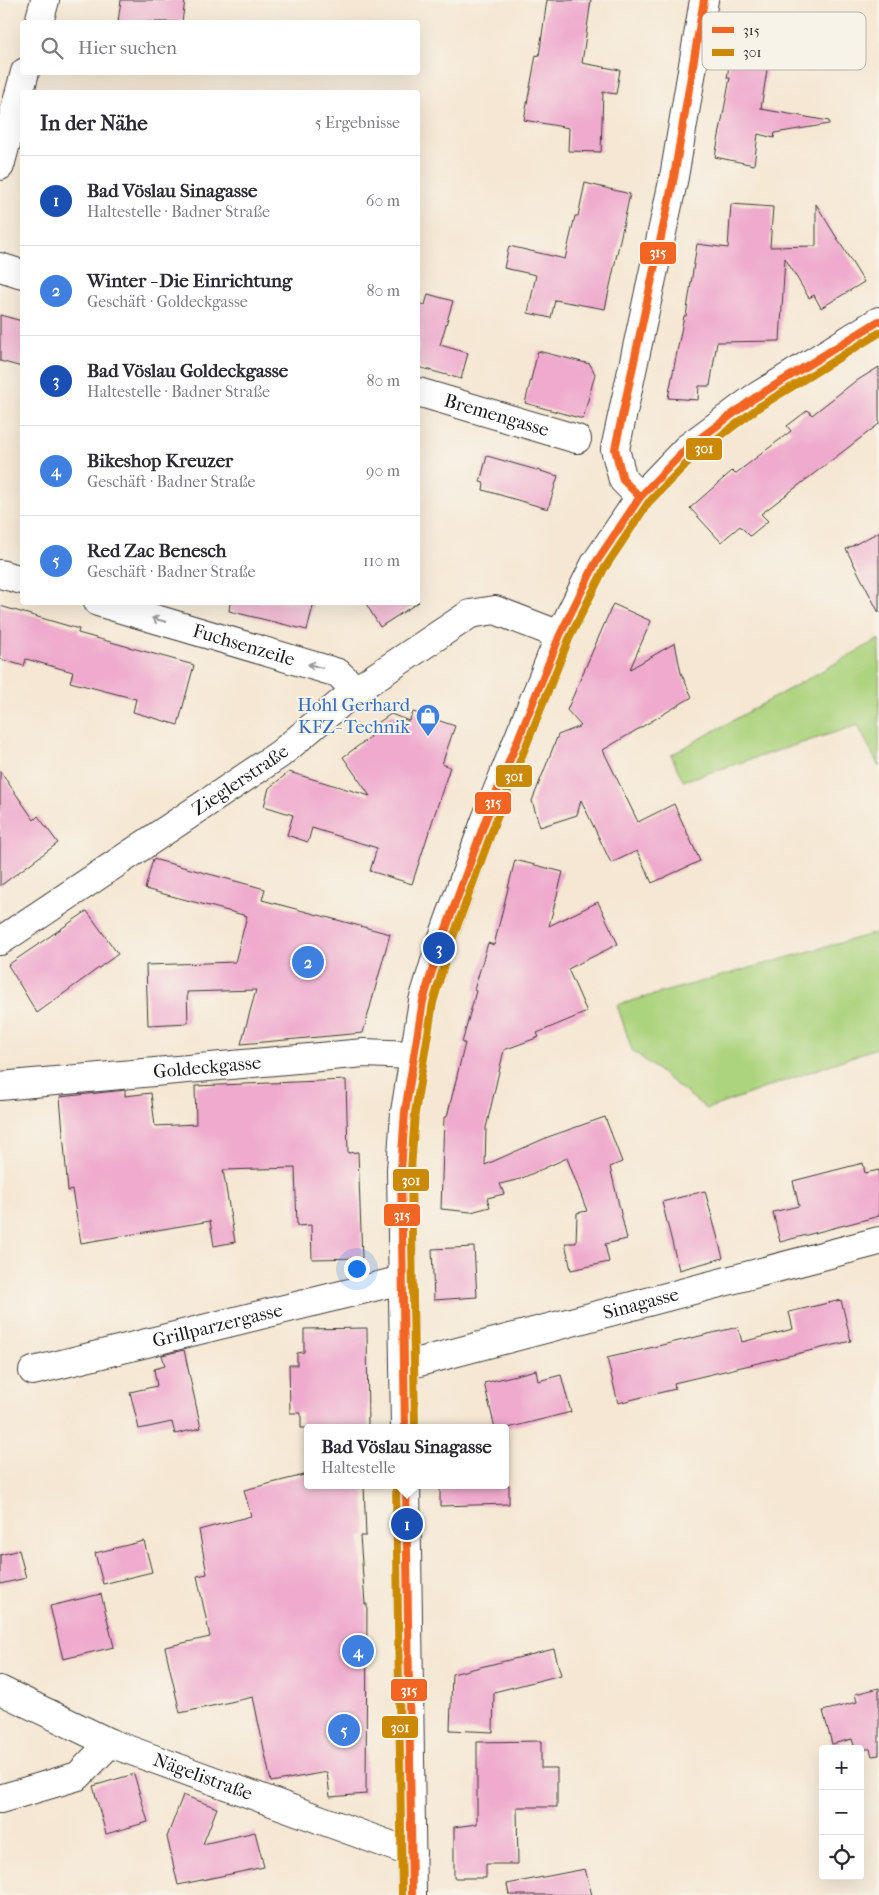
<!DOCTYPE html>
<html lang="de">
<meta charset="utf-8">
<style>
:root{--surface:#fff;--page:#f2f2f3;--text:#2b2b33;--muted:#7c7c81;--line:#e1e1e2;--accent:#b5179e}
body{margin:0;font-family:"IM FELL French Canon",serif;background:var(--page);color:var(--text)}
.controls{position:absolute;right:15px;bottom:15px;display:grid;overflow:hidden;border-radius:5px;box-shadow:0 5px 20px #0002}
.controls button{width:45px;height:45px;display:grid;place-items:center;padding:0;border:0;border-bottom:1px solid var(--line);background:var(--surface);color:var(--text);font:25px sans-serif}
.you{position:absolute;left:356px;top:1268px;width:18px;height:18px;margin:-12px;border:4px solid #fff;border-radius:50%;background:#1a73e8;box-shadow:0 0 0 8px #1a73e833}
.badge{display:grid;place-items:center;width:32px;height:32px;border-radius:50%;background:var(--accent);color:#fff;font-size:16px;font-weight:700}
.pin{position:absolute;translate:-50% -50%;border:2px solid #fff;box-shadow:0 1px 5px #0006}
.popup{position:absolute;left:304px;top:1424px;width:205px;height:65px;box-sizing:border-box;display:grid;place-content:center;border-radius:5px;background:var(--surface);filter:drop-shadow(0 1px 4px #0005);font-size:16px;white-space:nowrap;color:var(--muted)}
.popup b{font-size:19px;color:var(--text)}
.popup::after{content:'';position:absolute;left:50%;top:100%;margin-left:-10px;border:10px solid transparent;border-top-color:var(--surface)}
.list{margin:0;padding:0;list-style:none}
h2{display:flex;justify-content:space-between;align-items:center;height:65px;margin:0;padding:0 20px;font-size:21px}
h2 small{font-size:16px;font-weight:400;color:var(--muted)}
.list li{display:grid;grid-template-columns:32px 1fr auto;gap:15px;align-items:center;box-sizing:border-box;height:90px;padding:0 20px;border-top:1px solid var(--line)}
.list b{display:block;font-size:19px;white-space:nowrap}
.list p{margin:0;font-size:16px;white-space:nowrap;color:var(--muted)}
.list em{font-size:16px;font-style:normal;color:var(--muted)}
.icon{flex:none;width:28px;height:28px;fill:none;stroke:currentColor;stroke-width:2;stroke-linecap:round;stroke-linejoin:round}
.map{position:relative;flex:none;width:879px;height:1895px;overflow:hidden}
.search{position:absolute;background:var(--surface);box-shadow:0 5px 20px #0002;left:20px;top:20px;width:400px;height:55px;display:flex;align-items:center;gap:12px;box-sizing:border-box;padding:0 18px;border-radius:5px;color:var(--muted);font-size:19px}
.panel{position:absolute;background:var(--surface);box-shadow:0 5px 20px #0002;left:20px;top:90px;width:400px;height:515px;border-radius:5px}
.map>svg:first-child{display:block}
.green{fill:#acd37d;stroke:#64784c}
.building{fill:#efabcd}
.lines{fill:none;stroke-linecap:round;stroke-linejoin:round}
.street-casing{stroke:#3d3a37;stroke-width:30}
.secondary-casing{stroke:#3d3a37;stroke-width:30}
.street{stroke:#fff;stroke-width:28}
.secondary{stroke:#fff;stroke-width:28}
.bus-1-casing{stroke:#f7f3e8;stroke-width:11}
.bus-2-casing{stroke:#f7f3e8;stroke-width:11}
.bus-1{stroke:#f26522;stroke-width:8}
.bus-2{stroke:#cb8a06;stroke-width:8}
.oneway{stroke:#999}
.labels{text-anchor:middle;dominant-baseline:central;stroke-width:4;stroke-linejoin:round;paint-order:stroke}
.street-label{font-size:19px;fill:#1c1c1c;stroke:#f7f3e8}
.shop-label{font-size:19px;fill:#366cbe;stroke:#f7f3e8;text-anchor:end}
.key{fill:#f7f3e8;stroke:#b5b2ab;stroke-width:1}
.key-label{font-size:14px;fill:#1c1c1c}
.line-badge{stroke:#f7f3e8;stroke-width:2}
.badge-label{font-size:14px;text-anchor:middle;font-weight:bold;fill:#fff}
</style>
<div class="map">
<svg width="879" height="1895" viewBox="0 0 879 1895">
<rect width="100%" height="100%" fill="#f7f3e8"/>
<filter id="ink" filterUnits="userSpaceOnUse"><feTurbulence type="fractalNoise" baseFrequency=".02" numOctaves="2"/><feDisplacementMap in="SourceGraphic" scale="10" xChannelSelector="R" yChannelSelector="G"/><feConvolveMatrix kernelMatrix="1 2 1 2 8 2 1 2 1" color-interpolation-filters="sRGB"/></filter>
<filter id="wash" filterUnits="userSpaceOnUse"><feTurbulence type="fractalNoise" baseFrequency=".0096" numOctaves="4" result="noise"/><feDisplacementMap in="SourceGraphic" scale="20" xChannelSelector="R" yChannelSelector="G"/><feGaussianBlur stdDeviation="1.12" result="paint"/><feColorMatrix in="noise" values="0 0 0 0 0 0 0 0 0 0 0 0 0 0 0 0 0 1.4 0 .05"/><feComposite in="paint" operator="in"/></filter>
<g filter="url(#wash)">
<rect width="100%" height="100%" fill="#f5e7d3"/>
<!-- green -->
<g class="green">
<path d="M879,639v128l-21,-42 -175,56 -12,-26z"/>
<path d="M879,932v115l-172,62 -75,-59 -15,-45z"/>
</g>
<g id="blocks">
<!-- building -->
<g class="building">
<path d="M121,0h64l-3,22h-64z"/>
<path d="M547,0h44l-9,63 38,7 -4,24 -13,-2 -2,60 -33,-1 1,-23 -45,-8 12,-65 3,1z"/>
<path d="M736,20l33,5 -1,8 14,3 -4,29 -10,-2 -7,46 68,12v3l-54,9 -1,5 -16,-4 -4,31 -39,-8 15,-79h-3z"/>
<path d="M585,183l45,11 -25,115 -50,-9 -4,18 -23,-5 8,-38 -32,-7 5,-22 56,13 10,-43h3z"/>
<path d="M731,204l42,3 -3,40 46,-1v-42l48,78 -43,26 -7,-13 -5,3 -24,-40 -5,83 -63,1 -7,44h-11l-1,14 -30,-2 16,-82h2l11,-72 31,4z"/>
<path d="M428,294l25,7 -13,44 28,8 -7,26 -43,-12v-64l7,2z"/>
<path d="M0,315l22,6v46l-22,-6z"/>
<path d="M538,351l52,13 5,10 -12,45 -58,-16z"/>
<path d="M879,367v57l-118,90 7,7 -18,15 -10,-10 -19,16 -31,-34 42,-37 3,3 56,-43 -4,-5 21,-16 4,5 41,-32z"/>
<path d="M487,456l71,20 -10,33 -65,-19 1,-7 -4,-1z"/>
<path d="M879,532v81l-33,-64z"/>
<path d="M230,602h84l-7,28 -78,-19z"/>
<path d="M365,602h54l-39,25z"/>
<path d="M613,604l38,17 -21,48 45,-26 6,30 11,24 -89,53 35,72 36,-18 26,57 -48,22 -15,-32 -26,12 -30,-63 -4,15 -37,12 -8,-26 26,-66 23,-9 -14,-16z"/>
<path d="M0,606l79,23 -1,4 116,32 -16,60 -45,-13 3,-13 -66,-17 3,-10 -47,-13 -2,7 -24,-7z"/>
<path d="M413,712l42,14 -13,38 8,3 -38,117 -42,-13 7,-23 -65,-20 -4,14 -21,-7 6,-20 -29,-9 5,-18 20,-16 81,24 -27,-39 26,-19 4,-12 18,-12 18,7z"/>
<path d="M0,771l34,49 4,-4 20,27 -58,43z"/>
<path d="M153,859l112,30 -3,11 128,34 -27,99 -122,11 15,-54 -69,2 1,31 -40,2 -2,-60 89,-3 12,-46 -102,-27z"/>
<path d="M515,860l48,12 -14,54 49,-24 20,42 -50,25 19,43 -50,21 2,4 -35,13 -18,78 -1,37 63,-28 57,-20 17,45 -12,5 17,72 -22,5 4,18 -38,8 -6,-27h11l1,-30 10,-2 -20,-53 -47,21 -20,5 4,10 -17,4 3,9 -19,5 -30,-3 3,-92h3l18,-74h-3l14,-52 -2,-1 14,-47 6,2z"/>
<path d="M87,911l31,43 -81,59 -29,-48z"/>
<path d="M346,1080l2,73 10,-1 4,106 -50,1 -1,-34 -14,1 -2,-58 -72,2 12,72 -21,4 -4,-25 -129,22 -9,-53 -4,1 -8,-94 65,-7v6l26,-3 4,33 41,-2 -1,-38z"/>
<path d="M863,1163l2,10 14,-3v46l-99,26 -7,-30 26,-6 -6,-25z"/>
<path d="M705,1191l18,67 -44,12 -17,-68z"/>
<path d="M474,1247l3,50 -43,3 -2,-51z"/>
<path d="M841,1300l10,41 -177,42 1,6 -57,14 -11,-45 131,-31 4,15 51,-13 -4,-17z"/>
<path d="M367,1328l1,100h-67v-15h-11l-1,-48h8v-12l7,-1v-23z"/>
<path d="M184,1350l17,78 -26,6 -3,-12 -33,7 -9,-37 27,-6 -3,-17 11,-3 -3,-11z"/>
<path d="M536,1370l2,11 23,-6 10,37 -63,16h-13l-11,-45z"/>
<path d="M308,1474v11h56l2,51h-6l5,68h2l-1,190 -36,3 -3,-25 -56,10 -18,-85 -73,16 -15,-66 45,-10 -13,-61 10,-2 -8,-44 52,-14 -7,-26z"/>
<path d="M440,1485h69v19l-69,2z"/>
<path d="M144,1541l8,31 -49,12 -8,-31z"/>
<path d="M19,1550l7,28 -26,6v-29z"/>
<path d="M101,1594l13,53 -51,12 -13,-53z"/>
<path d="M554,1649l7,26 -67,17 -1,40 -43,-2 2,-56z"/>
<path d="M879,1688v67l-7,1 -2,-7h-15l-3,-10 -20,5 -9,-33 34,-9 -2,-8z"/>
<path d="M541,1741v27h16v39h-40l1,57h-32v14h-32v-51l23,-3v-82z"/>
<path d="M134,1774l14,48 -42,12 -13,-48z"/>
<path d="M183,1795l34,13 -14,36 52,-12 9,35 -86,18 -11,-48z"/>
<path d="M585,1869l7,26h-83l-2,-11z"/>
</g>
</g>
</g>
<g filter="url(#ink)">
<use href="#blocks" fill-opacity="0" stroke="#3d3a37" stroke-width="1"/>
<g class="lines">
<defs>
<g id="street">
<path d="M39,22l6,-22"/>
<path d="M0,166l25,-94"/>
<path d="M0,267l22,7"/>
<path id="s1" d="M418,392l159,47"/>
<path d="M640,497l-17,-17 -8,-31 59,-272 30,-177"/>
<path d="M0,574l22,6"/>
<path id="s2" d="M98,602l240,71 18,17"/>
<path id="s3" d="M0,941l280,-187 76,-64 114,-76 25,-4 65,25"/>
<path id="s4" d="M0,1086l364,-33 49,2"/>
<path id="s5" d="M404,1366l475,-125"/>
<path id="s6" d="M33,1371l369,-91"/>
<path id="s7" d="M0,1690l110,53 302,110"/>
<path d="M0,1799l78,-23 32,-33"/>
</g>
<g id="secondary">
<path d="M405,1428l-4,-258 4,-58 18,-111 16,-53 47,-129 74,-184 35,-71 45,-67 47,-49 66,-49 126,-78"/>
<path d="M406,1485l6,410"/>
</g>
</defs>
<!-- street casing -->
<use href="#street" class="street-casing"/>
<!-- secondary casing -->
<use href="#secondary" class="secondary-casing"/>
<!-- street -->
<use href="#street" class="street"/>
<!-- secondary -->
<use href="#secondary" class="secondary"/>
<defs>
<g id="bus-1">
<path d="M640,497l-17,-17 -8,-31 59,-272 30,-177"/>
<path d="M405,1428l-4,-258 4,-58 18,-111 16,-53 47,-129 74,-184 35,-71 45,-67 47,-49 66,-49 126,-78"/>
<path d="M406,1485l6,410"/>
</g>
<g id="bus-2">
<path d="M415,1428l-4,-258 4,-57 18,-110 15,-52 47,-128 74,-184 35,-70 44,-66 46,-47 65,-49 120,-74"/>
<path d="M396,1485l6,410"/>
</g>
</defs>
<!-- bus-1 casing -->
<use href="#bus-1" class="bus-1-casing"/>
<!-- bus-2 casing -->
<use href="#bus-2" class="bus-2-casing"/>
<!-- bus-1 -->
<use href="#bus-1" class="bus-1"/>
<!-- bus-2 -->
<use href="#bus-2" class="bus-2"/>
</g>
<!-- one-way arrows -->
<defs><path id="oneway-shaft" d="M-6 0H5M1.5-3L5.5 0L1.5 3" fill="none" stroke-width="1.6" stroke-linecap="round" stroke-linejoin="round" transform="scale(1.25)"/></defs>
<g class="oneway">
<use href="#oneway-shaft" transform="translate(159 620) rotate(-164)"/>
<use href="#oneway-shaft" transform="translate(315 666) rotate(-164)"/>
</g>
</g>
<!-- icons -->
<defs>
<symbol id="shop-pin" viewBox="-11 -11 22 30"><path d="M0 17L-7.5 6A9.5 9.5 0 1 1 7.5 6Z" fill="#3f7fe0" stroke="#f7f3e8"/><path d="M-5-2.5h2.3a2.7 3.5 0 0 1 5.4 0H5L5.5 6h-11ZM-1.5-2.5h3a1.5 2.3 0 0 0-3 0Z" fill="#fff"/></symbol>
</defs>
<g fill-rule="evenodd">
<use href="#shop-pin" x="414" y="702" width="28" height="38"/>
</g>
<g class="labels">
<!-- street labels -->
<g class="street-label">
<text stroke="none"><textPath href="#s1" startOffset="82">Bremengasse</textPath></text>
<text stroke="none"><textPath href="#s2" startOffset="152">Fuchsenzeile</textPath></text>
<text stroke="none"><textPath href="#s3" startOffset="289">Zieglerstraße</textPath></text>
<text stroke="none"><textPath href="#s4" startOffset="208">Goldeckgasse</textPath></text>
<text stroke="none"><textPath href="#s5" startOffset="245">Sinagasse</textPath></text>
<text stroke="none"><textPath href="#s6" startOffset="190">Grillparzergasse</textPath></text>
<text stroke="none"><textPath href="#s7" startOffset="221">Nägelistraße</textPath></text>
</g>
<!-- shop labels -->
<g class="shop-label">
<text x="410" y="705">Hohl Gerhard<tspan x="410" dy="22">KFZ- Technik</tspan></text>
</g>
</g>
<!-- legend -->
<rect x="702" y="12" width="164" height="58" rx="8" class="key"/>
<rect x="712" y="27" width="22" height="6" fill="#f26522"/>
<rect x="712" y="49" width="22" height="7" fill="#cb8a06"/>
<g class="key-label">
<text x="743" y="35">315</text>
<text x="743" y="57">301</text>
</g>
<g class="line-badge">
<rect x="639" y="241" width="38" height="24" rx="5" fill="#f26522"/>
<rect x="685" y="437" width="38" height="24" rx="5" fill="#cb8a06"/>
<rect x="495" y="764" width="38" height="24" rx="5" fill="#cb8a06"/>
<rect x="474" y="791" width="38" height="24" rx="5" fill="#f26522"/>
<rect x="392" y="1168" width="38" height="24" rx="5" fill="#cb8a06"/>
<rect x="383" y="1203" width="38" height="24" rx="5" fill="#f26522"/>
<rect x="390" y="1678" width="38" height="24" rx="5" fill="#f26522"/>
<rect x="381" y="1715" width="38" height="24" rx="5" fill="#cb8a06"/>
</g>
<g class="badge-label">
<text x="658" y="257">315</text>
<text x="704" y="453">301</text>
<text x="514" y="781">301</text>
<text x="493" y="807">315</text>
<text x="411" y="1185">301</text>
<text x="402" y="1220">315</text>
<text x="409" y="1695">315</text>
<text x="400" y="1732">301</text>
</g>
</svg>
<div class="controls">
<button>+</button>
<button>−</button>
<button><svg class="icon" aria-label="locate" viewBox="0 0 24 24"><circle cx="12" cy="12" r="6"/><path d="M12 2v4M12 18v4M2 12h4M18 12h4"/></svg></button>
</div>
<div class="you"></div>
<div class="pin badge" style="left:407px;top:1524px;background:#1a4fb4">1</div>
<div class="popup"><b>Bad Vöslau Sinagasse</b>Haltestelle</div>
<div class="pin badge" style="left:308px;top:962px;background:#3f7fe0">2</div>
<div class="pin badge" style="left:439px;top:948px;background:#1a4fb4">3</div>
<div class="pin badge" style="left:358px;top:1651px;background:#3f7fe0">4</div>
<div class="pin badge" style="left:344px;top:1730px;background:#3f7fe0">5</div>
<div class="search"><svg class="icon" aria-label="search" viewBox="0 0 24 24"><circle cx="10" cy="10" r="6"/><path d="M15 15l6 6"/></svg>Hier suchen</div>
<section class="panel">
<h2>In der Nähe<small>5 Ergebnisse</small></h2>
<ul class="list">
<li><span class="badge" style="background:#1a4fb4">1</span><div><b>Bad Vöslau Sinagasse</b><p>Haltestelle · Badner Straße</p></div><em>60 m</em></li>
<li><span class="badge" style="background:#3f7fe0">2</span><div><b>Winter - Die Einrichtung</b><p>Geschäft · Goldeckgasse</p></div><em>80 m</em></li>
<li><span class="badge" style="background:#1a4fb4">3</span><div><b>Bad Vöslau Goldeckgasse</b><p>Haltestelle · Badner Straße</p></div><em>80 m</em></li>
<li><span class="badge" style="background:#3f7fe0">4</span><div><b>Bikeshop Kreuzer</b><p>Geschäft · Badner Straße</p></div><em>90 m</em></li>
<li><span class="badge" style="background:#3f7fe0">5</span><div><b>Red Zac Benesch</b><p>Geschäft · Badner Straße</p></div><em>110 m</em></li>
</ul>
</section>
</div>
